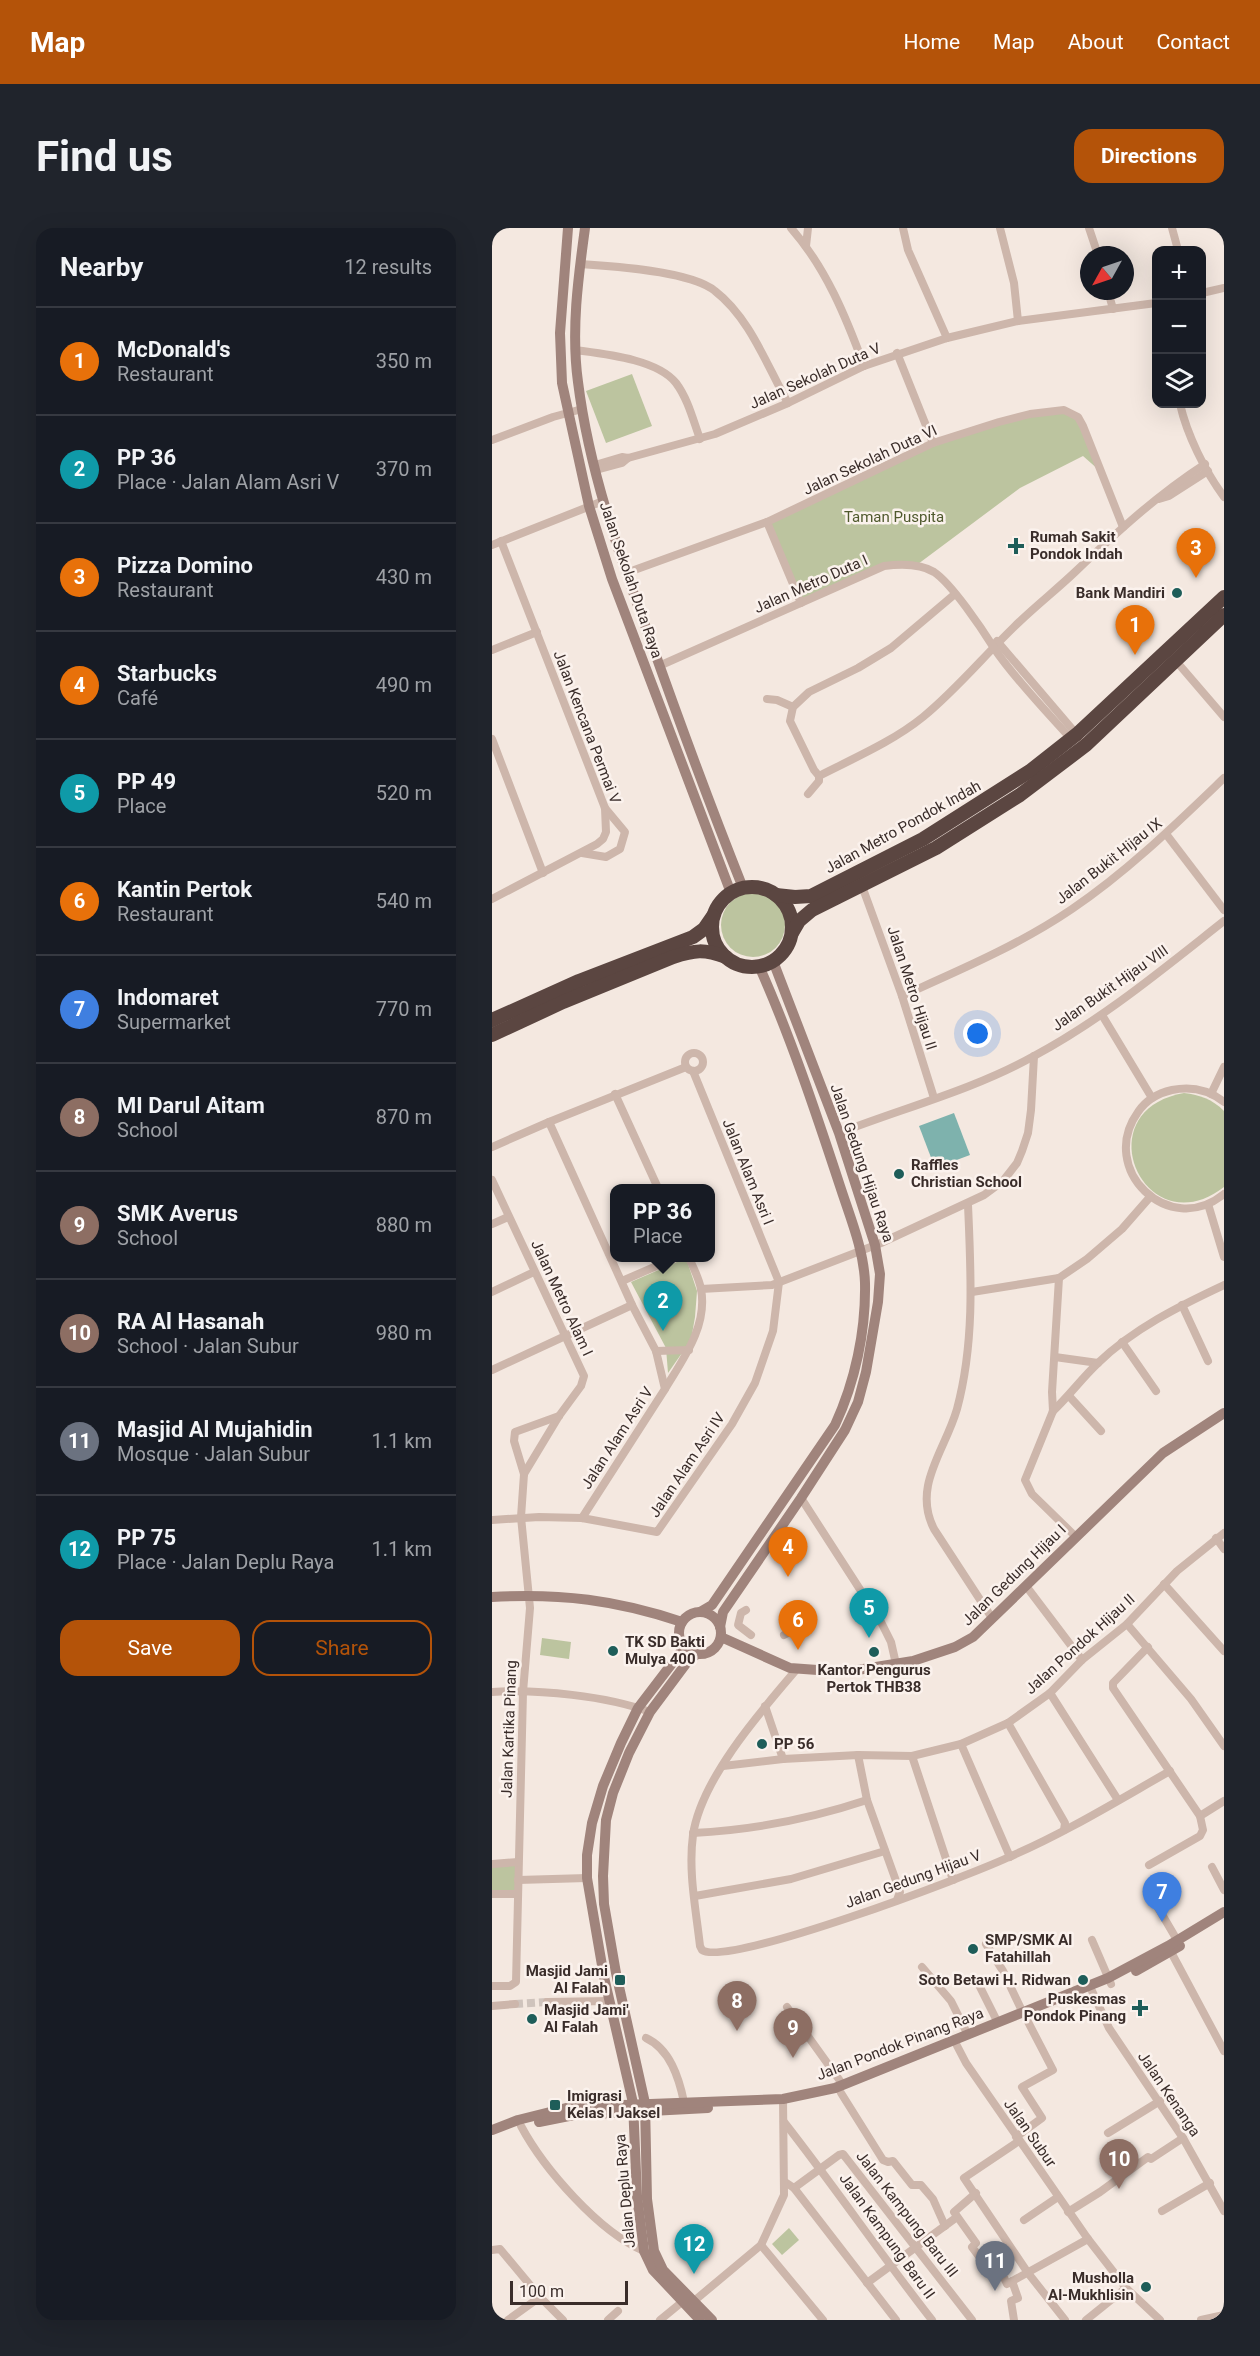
<!DOCTYPE html>
<meta charset="utf-8">
<style>
:root{--surface:#171b24;--page:#20242c;--text:#f1f3f6;--muted:#9ea1a6;--line:#363941;--accent:#b45309}
body{margin:0;font-family:Roboto,sans-serif;background:var(--page);color:var(--text)}
.controls{position:absolute;right:18px;top:18px;display:grid;overflow:hidden;border-radius:12px;box-shadow:0 6px 24px #0002}
.controls button{width:54px;height:54px;display:grid;place-items:center;padding:0;border:0;border-bottom:2px solid var(--line);background:var(--surface);color:var(--text);font:30px sans-serif}
.compass{position:absolute;left:588px;top:18px;width:54px;height:54px;border-radius:50%;background:var(--surface);box-shadow:0 6px 24px #0002;rotate:230deg}
.scale{position:absolute;left:18px;bottom:15px;width:118px;box-sizing:border-box;padding-left:6px;border:3px solid #3a2d2a;border-top:0;font-size:16px;line-height:21px;white-space:nowrap;color:#3a2d2a;-webkit-text-stroke:4px #fbf2ed;paint-order:stroke}
.you{position:absolute;left:486px;top:806px;width:21px;height:21px;margin:-15px;border:4px solid #fff;border-radius:50%;background:#1a73e8;box-shadow:0 0 0 9px #1a73e833}
.badge{display:grid;place-items:center;width:39px;height:39px;border-radius:50%;background:var(--accent);color:#fff;font-size:20px;font-weight:700}
.pin{position:absolute;translate:-50% -50px;filter:drop-shadow(0 2px 3px #0008)}
.pin::after{content:'';position:absolute;top:32px;width:21px;height:18px;background:inherit;clip-path:polygon(0 0,100% 0,50% 100%)}
.popup{position:absolute;left:118px;top:956px;width:105px;height:78px;box-sizing:border-box;display:grid;place-content:center;border-radius:12px;background:var(--surface);filter:drop-shadow(0 2px 4px #0005);font-size:20px;white-space:nowrap;color:var(--muted)}
.popup b{font-size:22px;color:var(--text)}
.popup::after{content:'';position:absolute;left:50%;top:100%;margin-left:-12px;border:12px solid transparent;border-top-color:var(--surface)}
.list{margin:0;padding:0;list-style:none}
h2{display:flex;justify-content:space-between;align-items:center;height:78px;margin:0;padding:0 24px;font-size:26px}
h2 small{font-size:20px;font-weight:400;color:var(--muted)}
.list li{display:grid;grid-template-columns:39px 1fr auto;gap:18px;align-items:center;box-sizing:border-box;height:108px;padding:0 24px;border-top:2px solid var(--line)}
.list b{display:block;font-size:22px;white-space:nowrap}
.list p{margin:0;font-size:20px;white-space:nowrap;color:var(--muted)}
.list em{font-size:20px;font-style:normal;color:var(--muted)}
.actions{display:flex;gap:12px;padding:18px 24px}
.actions a{flex:1;padding:14px 0;border:2px solid var(--accent);border-radius:18px;text-align:center;font-size:21px;color:var(--accent)}
.actions .main{background:var(--accent);color:#fff}
.icon{flex:none;width:33px;height:33px;fill:none;stroke:currentColor;stroke-width:2;stroke-linecap:round;stroke-linejoin:round}
.map{position:relative;flex:none;width:732px;height:2092px;overflow:hidden;border-radius:18px}
header{display:flex;align-items:center;gap:36px;box-sizing:border-box;height:84px;padding:0 30px;background:var(--accent);color:#fff}
header strong{font-size:28px}
nav{display:flex;gap:33px;margin-inline-start:auto;font-size:21px}
.intro{display:flex;align-items:center;justify-content:space-between;box-sizing:border-box;height:144px;padding:0 36px}
h1{margin:0;font-size:42px}
.button{padding:15px 27px;border-radius:18px;background:var(--accent);color:#fff;font-size:21px;font-weight:700}
main{display:flex;gap:36px;padding:0 36px}
aside{flex:1;background:var(--surface);border-radius:18px;box-shadow:0 6px 24px #0002}
.map>svg:first-child{display:block}
.green{fill:#bcc49f}
.water{fill:#7eb2ad}
.lines{fill:none;stroke-linecap:round;stroke-linejoin:round}
.street-tunnel{stroke:#cfc3bc;stroke-width:8;stroke-dasharray:8 4;stroke-linecap:butt}
.street{stroke:#cdb6ab;stroke-width:8}
.secondary{stroke:#a0847c;stroke-width:10}
.highway{stroke:#5b4641;stroke-width:14}
.poi-dot{fill:#1e5d59;stroke:#fbf2ed;stroke-width:2}
.labels{text-anchor:middle;dominant-baseline:central;stroke-width:5;stroke-linejoin:round;paint-order:stroke}
.street-label{font-size:15px;fill:#3a2d2a;stroke:#fbf2ed}
.park-label{font-size:15px;fill:#4f592d;stroke:#fbf2ed}
.poi-label{font-size:15px;font-weight:bold;fill:#3a2d2a;stroke:#fbf2ed;text-anchor:start}
</style>
<header>
<strong>Map</strong>
<nav><a>Home</a><a>Map</a><a>About</a><a>Contact</a></nav>
</header>
<div class="intro"><h1>Find us</h1><a class="button">Directions</a></div>
<main>
<aside>
<h2>Nearby<small>12 results</small></h2>
<ul class="list">
<li><span class="badge" style="background:#e8710a">1</span><div><b>McDonald's</b><p>Restaurant</p></div><em>350 m</em></li>
<li><span class="badge" style="background:#0f9aa8">2</span><div><b>PP 36</b><p>Place · Jalan Alam Asri V</p></div><em>370 m</em></li>
<li><span class="badge" style="background:#e8710a">3</span><div><b>Pizza Domino</b><p>Restaurant</p></div><em>430 m</em></li>
<li><span class="badge" style="background:#e8710a">4</span><div><b>Starbucks</b><p>Café</p></div><em>490 m</em></li>
<li><span class="badge" style="background:#0f9aa8">5</span><div><b>PP 49</b><p>Place</p></div><em>520 m</em></li>
<li><span class="badge" style="background:#e8710a">6</span><div><b>Kantin Pertok</b><p>Restaurant</p></div><em>540 m</em></li>
<li><span class="badge" style="background:#3f7fe0">7</span><div><b>Indomaret</b><p>Supermarket</p></div><em>770 m</em></li>
<li><span class="badge" style="background:#8d6e63">8</span><div><b>MI Darul Aitam</b><p>School</p></div><em>870 m</em></li>
<li><span class="badge" style="background:#8d6e63">9</span><div><b>SMK Averus</b><p>School</p></div><em>880 m</em></li>
<li><span class="badge" style="background:#8d6e63">10</span><div><b>RA Al Hasanah</b><p>School · Jalan Subur</p></div><em>980 m</em></li>
<li><span class="badge" style="background:#6b7280">11</span><div><b>Masjid Al Mujahidin</b><p>Mosque · Jalan Subur</p></div><em>1.1 km</em></li>
<li><span class="badge" style="background:#0f9aa8">12</span><div><b>PP 75</b><p>Place · Jalan Deplu Raya</p></div><em>1.1 km</em></li>
</ul>
<div class="actions"><a class="main">Save</a><a>Share</a></div>
</aside>
<div class="map">
<svg width="732" height="2092" viewBox="0 0 732 2092">
<rect width="100%" height="100%" fill="#f4e8e0"/>
<!-- green -->
<g class="green">
<path d="M140,146l20,52 -46,17 -20,-52z"/>
<path d="M572,182l19,16 17,45 -17,-15 -63,32 -106,79h-25l-89,38 -35,-84 165,-76 69,-23z"/>
<circle cx="261" cy="697" r="32"/>
<path d="M692,865c16,2 28,6 40,18v76c-79,61 -141,-76 -40,-94z"/>
<path d="M194,1030l11,33 -2,26 -4,23 -23,33 -2,-25 -35,-66z"/>
<path d="M50,1410l29,4 -2,17 -29,-4z"/>
<path d="M24,1636l-1,31 -23,3v-31z"/>
<path d="M297,2000l10,12 -17,15 -10,-11z"/>
</g>
<!-- water -->
<path class="water" d="M462,885l16,42 -35,13 -16,-42z"/>
<g class="lines">
<!-- street-tunnel -->
<path class="street-tunnel" d="M23,1776l32,-2"/>
<!-- street -->
<g class="street">
<path d="M299,0c35,40 55,89 73,138"/>
<path d="M411,0l5,22 39,88"/>
<path d="M508,0l14,55 4,38"/>
<path d="M597,0l9,27"/>
<path d="M680,0l6,22"/>
<path d="M314,18l2,-18"/>
<path d="M88,36c32,2 111,7 135,27 35,27 52,75 73,112"/>
<path d="M616,63l5,18"/>
<path d="M710,65l22,-5"/>
<path d="M83,122c29,4 82,9 101,33 12,16 17,37 24,56"/>
<path d="M405,125l36,90"/>
<path d="M688,176c7,31 25,67 44,93"/>
<path d="M0,212l61,-23 29,-8"/>
<path d="M103,237l27,-8 6,1 87,-24 73,-31 76,-37 83,-28 71,-17 138,-18"/>
<path d="M104,242l26,-7 6,-5"/>
<path d="M667,271l10,-3 39,-25"/>
<path d="M275,294l34,81"/>
<path d="M0,317l111,-44"/>
<path d="M134,345l141,-51 166,-79 66,-21 31,-8 34,-4 14,7 5,9 40,101"/>
<path d="M463,366l-64,54 -33,20 -49,24 -16,15 -3,14 24,49 5,6c35,-18 73,-34 104,-59 33,-27 60,-60 91,-90 19,-19 41,-36 61,-55 41,-39 82,-77 130,-108"/>
<path d="M505,413l82,96"/>
<path d="M0,422l45,-18"/>
<path d="M684,433l48,56"/>
<path d="M167,438l225,-100c16,-2 37,-2 50,6 18,12 48,57 60,76 19,29 54,65 78,92"/>
<path d="M275,471l10,1 16,7"/>
<path d="M0,511l51,134"/>
<path d="M316,566l11,-13v-5"/>
<path d="M674,606l58,76"/>
<path d="M90,625l24,4 14,-8 5,-17 -20,-24"/>
<path d="M370,658l40,110 32,102"/>
<path d="M0,671l105,-55 6,-5 3,-7 -1,-24 -104,-267"/>
<path d="M410,768c58,-26 117,-51 170,-87 56,-38 104,-85 152,-131"/>
<path d="M610,787l50,83"/>
<circle cx="202" cy="834" r="9"/>
<path d="M123,866l43,94"/>
<path d="M719,866l13,-27"/>
<path d="M732,874c-15,-12 -33,-16 -52,-12 -13,3 -26,10 -34,22 -41,57 31,127 86,82"/>
<path d="M57,894l83,183 24,46 9,38 -83,129"/>
<path d="M347,905c64,-25 134,-43 195,-77 69,-37 129,-87 190,-135"/>
<path d="M0,919l57,-25 137,-55"/>
<path d="M0,952l92,196 -3,10 -22,30 -35,58 -3,43 9,91 -7,84 -7,290 -6,4h-18"/>
<path d="M716,976l16,53"/>
<path d="M476,977c3,68 7,137 -11,204 -12,42 -45,77 -23,120l58,89"/>
<path d="M0,996l16,-7"/>
<path d="M567,1050l-7,114 1,19 -28,69 7,14 44,43"/>
<path d="M130,1053l53,-23"/>
<path d="M209,1061l71,-4 109,-42 103,-48 19,-14 14,-18 5,-12 6,-18 3,-23 3,-54"/>
<path d="M0,1064l42,-20"/>
<path d="M480,1064l87,-14 28,-19 35,-30 28,-32"/>
<path d="M690,1077l26,56"/>
<path d="M630,1114l34,49"/>
<path d="M164,1123l33,-1"/>
<path d="M563,1129l43,6"/>
<path d="M0,1142l140,-65"/>
<path d="M173,1161c18,-30 43,-63 36,-100 -2,-11 -8,-22 -12,-31"/>
<path d="M577,1168l32,35"/>
<path d="M561,1183c16,-15 29,-33 45,-48 35,-34 81,-57 126,-78"/>
<path d="M32,1246l-10,-33 1,-9 44,-16"/>
<path d="M309,1270l80,124 10,20 5,22"/>
<path d="M0,1292l47,-3 43,1 75,14 75,-108 23,-41 18,-52 6,-49 -86,-211"/>
<path d="M724,1310l8,11"/>
<path d="M672,1356l60,67"/>
<path d="M534,1358l56,74"/>
<path d="M254,1382l-5,3 -3,12 13,10"/>
<path d="M635,1396l64,75 33,47"/>
<path d="M292,1407l20,-11"/>
<path d="M656,1419l-35,36v5l87,128"/>
<path d="M305,1441c-36,42 -96,110 -104,166 -5,36 3,75 7,111l2,4c25,18 269,-75 307,-93 56,-24 108,-56 161,-86"/>
<path d="M0,1464c46,-3 115,4 158,20"/>
<path d="M558,1465l68,107"/>
<path d="M273,1478l18,53"/>
<path d="M516,1495l57,100 -1,7"/>
<path d="M469,1516l49,113"/>
<path d="M366,1527l9,45 33,92 -3,8"/>
<path d="M420,1528l41,124"/>
<path d="M231,1538l60,-7 75,-4 54,1 49,-12 47,-21 42,-30 32,-33 45,-36 50,-53 47,-38"/>
<path d="M201,1605c60,-3 117,-14 174,-33"/>
<path d="M0,1636l26,-2"/>
<path d="M657,1637l51,-29 3,-6 -3,-14 24,-15"/>
<path d="M720,1639l12,23"/>
<path d="M26,1652l69,-2"/>
<path d="M0,1666h26"/>
<path d="M203,1668l96,-17 94,-28"/>
<path d="M661,1671l24,41"/>
<path d="M600,1712l19,44"/>
<path d="M494,1716l17,27 20,42"/>
<path d="M679,1724l53,99"/>
<path d="M430,1739l29,34 17,34"/>
<path d="M486,1755l20,40"/>
<path d="M600,1763l17,37 74,110 41,73"/>
<path d="M55,1774l62,-1"/>
<path d="M0,1778l23,-2"/>
<path d="M295,1779l56,78"/>
<path d="M154,1810c24,11 33,40 38,64"/>
<path d="M462,1812l12,23 122,176 38,49 34,32"/>
<path d="M349,1865l42,67 5,2 5,-1 19,24h9l12,14 12,27"/>
<path d="M292,1894c51,65 97,133 148,198"/>
<path d="M29,1898c23,43 78,106 123,125"/>
<path d="M616,1905l52,-32"/>
<path d="M524,1909l26,-19 -20,-31 31,-17 -27,-52"/>
<path d="M527,1913l-55,37 64,95 37,47"/>
<path d="M293,1954l9,6 45,-33 4,-1 129,166"/>
<path d="M302,1960l102,132"/>
<path d="M484,1965l-22,19 22,31 -4,4 18,24 10,-2 7,15 81,-45"/>
<path d="M670,1983l48,-28"/>
<path d="M576,1984l32,-20 48,-35 3,2 32,-21"/>
<path d="M532,1992l34,-23"/>
<path d="M269,2017l62,75"/>
<path d="M0,2022l8,-1 40,48"/>
<path d="M520,2053l6,17 -7,3 3,19"/>
<path d="M375,2055l90,-66"/>
<path d="M16,2092l32,-23 23,23"/>
<path d="M116,2092l10,-9"/>
<path d="M168,2092l22,-18 12,-1 67,-56 23,-50 -1,-96"/>
<path d="M594,2092l40,-32"/>
<path d="M709,2092l23,-5"/>
</g>
<!-- secondary -->
<g class="secondary">
<path d="M76,0l-8,105 2,50 27,123 23,73 119,314"/>
<path d="M93,0c-7,51 -14,103 -7,154 11,88 41,172 71,254 30,85 61,169 94,252"/>
<path d="M0,1369c68,-4 125,3 190,25"/>
<path d="M208,1384l12,-7 123,-180c20,-43 31,-94 30,-142 -1,-33 -15,-66 -25,-97 -24,-73 -50,-151 -81,-220"/>
<circle cx="208" cy="1405" r="21"/>
<path d="M228,1399l3,-15 78,-114 44,-68 13,-28 8,-30 12,-70 2,-28 -5,-29 -36,-112 -66,-172"/>
<path d="M229,1409l69,31 55,4 68,-11 42,-14 18,-10 190,-184 61,-40"/>
<path d="M191,1417l-3,8 -42,55 -17,35 -18,43 -11,37 -5,32v23l17,99 29,126 4,93 7,55 9,19 47,50"/>
<path d="M205,1426l-9,7 -38,51 -21,41 -16,40 -7,27 -3,56 1,28 12,69 29,130 2,96 7,52 9,19 49,50"/>
<path d="M644,1743l44,-25"/>
<path d="M47,1894l35,-7 134,-7"/>
<path d="M0,1902l26,-10 52,-13 213,-8 52,-11 273,-110 60,-32 56,-34"/>
</g>
<!-- highway -->
<g class="highway">
<circle cx="260" cy="699" r="40"/>
<path d="M284,667l19,2 16,-1 112,-57 107,-68 47,-37 147,-137"/>
<path d="M300,705l7,-12 13,-11 124,-62 84,-53 66,-50 138,-130"/>
<path d="M0,792l87,-39 114,-44 11,-8 9,-13"/>
<path d="M0,807l71,-33 110,-45c22,-7 31,-8 53,0"/>
</g>
</g>
<!-- markers -->
<g class="poi-dot">
<path d="M521 309h6v6h6v6h-6v6h-6v-6h-6v-6h6z"/>
<circle cx="685" cy="365" r="6"/>
<circle cx="407" cy="946" r="6"/>
<circle cx="121" cy="1423" r="6"/>
<circle cx="382" cy="1424" r="6"/>
<circle cx="270" cy="1516" r="6"/>
<circle cx="481" cy="1721" r="6"/>
<rect x="122" y="1746" width="12" height="12" rx="3"/>
<circle cx="591" cy="1752" r="6"/>
<path d="M645 1771h6v6h6v6h-6v6h-6v-6h-6v-6h6z"/>
<circle cx="40" cy="1791" r="6"/>
<rect x="57" y="1871" width="12" height="12" rx="3"/>
<circle cx="654" cy="2059" r="6"/>
</g>
<g class="labels">
<!-- street labels -->
<g class="street-label">
<text transform="translate(323 148) rotate(-24)">Jalan Sekolah Duta V</text>
<text transform="translate(378 232) rotate(-25)">Jalan Sekolah Duta VI</text>
<text transform="translate(139 352) rotate(71)">Jalan Sekolah Duta Raya</text>
<text transform="translate(319 356) rotate(-24)">Jalan Metro Duta I</text>
<text transform="translate(95 499) rotate(69)">Jalan Kencana Permai V</text>
<text transform="translate(411 599) rotate(-29)">Jalan Metro Pondok Indah</text>
<text transform="translate(617 633) rotate(-38)">Jalan Bukit Hijau IX</text>
<text transform="translate(420 760) rotate(72)">Jalan Metro Hijau II</text>
<text transform="translate(618 760) rotate(-35)">Jalan Bukit Hijau VIII</text>
<text transform="translate(370 935) rotate(71)">Jalan Gedung Hijau Raya</text>
<text transform="translate(256 944) rotate(68)">Jalan Alam Asri I</text>
<text transform="translate(70 1070) rotate(65)">Jalan Metro Alam I</text>
<text transform="translate(125 1210) rotate(-57)">Jalan Alam Asri V</text>
<text transform="translate(195 1237) rotate(-56)">Jalan Alam Asri IV</text>
<text transform="translate(522 1347) rotate(-44)">Jalan Gedung Hijau I</text>
<text transform="translate(588 1416) rotate(-42)">Jalan Pondok Hijau II</text>
<text transform="translate(17 1501) rotate(-88)">Jalan Kartika Pinang</text>
<text transform="translate(421 1651) rotate(-20)">Jalan Gedung Hijau V</text>
<text transform="translate(408 1816) rotate(-21)">Jalan Pondok Pinang Raya</text>
<text transform="translate(677 1866) rotate(56)">Jalan Kenanga</text>
<text transform="translate(538 1905) rotate(55)">Jalan Subur</text>
<text transform="translate(133 1963) rotate(-95)">Jalan Deplu Raya</text>
<text transform="translate(415 1986) rotate(52)">Jalan Kampung Baru III</text>
<text transform="translate(395 2008) rotate(54)">Jalan Kampung Baru II</text>
</g>
<!-- park labels -->
<g class="park-label">
<text x="402" y="289">Taman Puspita</text>
</g>
<!-- poi labels -->
<g class="poi-label">
<text x="538" y="309">Rumah Sakit<tspan x="538" dy="17">Pondok Indah</tspan></text>
<text x="673" y="365" text-anchor="end">Bank Mandiri</text>
<text x="419" y="937">Raffles<tspan x="419" dy="17">Christian School</tspan></text>
<text x="133" y="1414">TK SD Bakti<tspan x="133" dy="17">Mulya 400</tspan></text>
<text x="382" y="1442" text-anchor="middle">Kantor Pengurus<tspan x="382" dy="17">Pertok THB38</tspan></text>
<text x="282" y="1516">PP 56</text>
<text x="493" y="1712">SMP/SMK Al<tspan x="493" dy="17">Fatahillah</tspan></text>
<text x="116" y="1743" text-anchor="end">Masjid Jami<tspan x="116" dy="17">Al Falah</tspan></text>
<text x="579" y="1752" text-anchor="end">Soto Betawi H. Ridwan</text>
<text x="634" y="1771" text-anchor="end">Puskesmas<tspan x="634" dy="17">Pondok Pinang</tspan></text>
<text x="52" y="1782">Masjid Jami'<tspan x="52" dy="17">Al Falah</tspan></text>
<text x="75" y="1868">Imigrasi<tspan x="75" dy="17">Kelas I Jaksel</tspan></text>
<text x="642" y="2050" text-anchor="end">Musholla<tspan x="642" dy="17">Al-Mukhlisin</tspan></text>
</g>
</g>
</svg>
<div class="controls">
<button>+</button>
<button>−</button>
<button><svg class="icon" aria-label="layers" viewBox="0 0 24 24"><path d="M12 4l9 5-9 5-9-5zM3 14l9 5 9-5"/></svg></button>
</div>
<svg class="compass" viewBox="-18 -18 36 36"><path d="M0-13l5 13h-10z" fill="#e53935"/><path d="M0 13l5-13h-10z" fill="#9ea1a6"/></svg>
<div class="scale">100 m</div>
<div class="you"></div>
<div class="pin badge" style="left:643px;top:427px;background:#e8710a">1</div>
<div class="pin badge" style="left:171px;top:1103px;background:#0f9aa8">2</div>
<div class="popup"><b>PP 36</b>Place</div>
<div class="pin badge" style="left:704px;top:350px;background:#e8710a">3</div>
<div class="pin badge" style="left:296px;top:1349px;background:#e8710a">4</div>
<div class="pin badge" style="left:377px;top:1410px;background:#0f9aa8">5</div>
<div class="pin badge" style="left:306px;top:1422px;background:#e8710a">6</div>
<div class="pin badge" style="left:670px;top:1694px;background:#3f7fe0">7</div>
<div class="pin badge" style="left:245px;top:1803px;background:#8d6e63">8</div>
<div class="pin badge" style="left:301px;top:1830px;background:#8d6e63">9</div>
<div class="pin badge" style="left:627px;top:1961px;background:#8d6e63">10</div>
<div class="pin badge" style="left:503px;top:2063px;background:#6b7280">11</div>
<div class="pin badge" style="left:202px;top:2046px;background:#0f9aa8">12</div>
</div>
</main>
